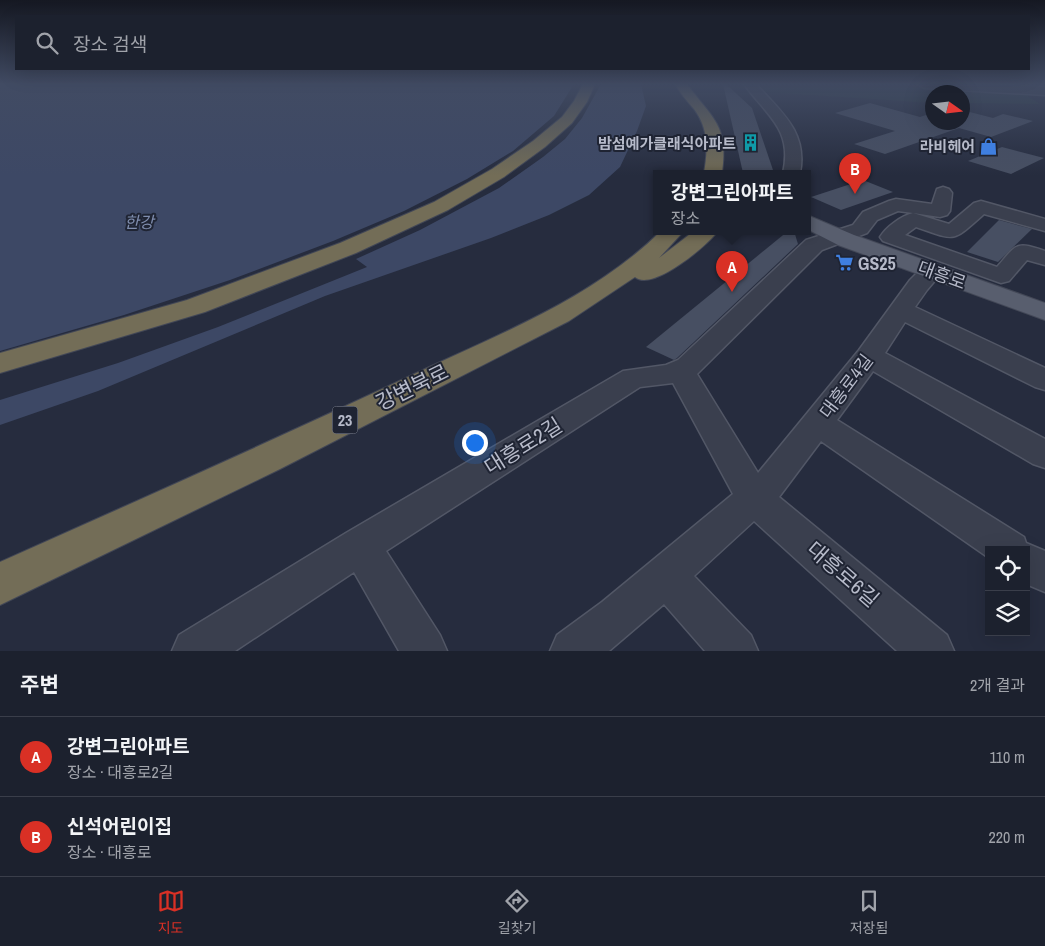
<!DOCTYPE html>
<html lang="ko">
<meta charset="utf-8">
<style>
:root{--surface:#1c212e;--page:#252936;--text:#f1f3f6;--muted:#a0a3aa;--line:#3a3e4a;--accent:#d93025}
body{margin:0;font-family:"Archivo Narrow","Noto Sans KR",sans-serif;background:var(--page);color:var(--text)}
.controls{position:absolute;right:15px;bottom:15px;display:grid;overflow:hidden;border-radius:0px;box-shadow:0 5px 20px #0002}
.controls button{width:45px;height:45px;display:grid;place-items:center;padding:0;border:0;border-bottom:1px solid var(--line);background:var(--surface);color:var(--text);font:25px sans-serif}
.compass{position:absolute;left:925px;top:85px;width:45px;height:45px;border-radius:50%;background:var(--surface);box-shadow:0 5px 20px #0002;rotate:104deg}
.you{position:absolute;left:474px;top:442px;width:18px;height:18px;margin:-12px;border:4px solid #fff;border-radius:50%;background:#1a73e8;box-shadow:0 0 0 8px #1a73e833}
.badge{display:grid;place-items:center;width:32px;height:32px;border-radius:50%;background:var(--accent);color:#fff;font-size:16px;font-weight:700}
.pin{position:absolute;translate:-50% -41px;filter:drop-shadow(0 1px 2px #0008)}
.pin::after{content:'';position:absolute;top:26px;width:18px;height:15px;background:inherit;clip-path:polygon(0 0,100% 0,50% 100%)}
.popup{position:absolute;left:653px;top:170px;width:158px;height:65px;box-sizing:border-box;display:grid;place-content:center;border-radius:0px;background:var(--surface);filter:drop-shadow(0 1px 4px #0005);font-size:16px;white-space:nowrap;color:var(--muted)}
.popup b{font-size:19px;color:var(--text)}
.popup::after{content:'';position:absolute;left:50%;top:100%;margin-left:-10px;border:10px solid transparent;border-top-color:var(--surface)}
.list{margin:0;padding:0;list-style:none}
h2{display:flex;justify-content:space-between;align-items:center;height:65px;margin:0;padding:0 20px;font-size:21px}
h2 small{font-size:16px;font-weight:400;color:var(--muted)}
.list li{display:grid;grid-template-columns:32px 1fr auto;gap:15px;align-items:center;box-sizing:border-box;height:80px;padding:0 20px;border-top:1px solid var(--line)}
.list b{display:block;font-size:19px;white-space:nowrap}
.list p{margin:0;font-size:16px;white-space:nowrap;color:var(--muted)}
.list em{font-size:16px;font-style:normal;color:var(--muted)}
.icon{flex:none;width:28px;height:28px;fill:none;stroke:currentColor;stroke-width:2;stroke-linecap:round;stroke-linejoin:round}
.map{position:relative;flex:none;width:1045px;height:651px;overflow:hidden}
.search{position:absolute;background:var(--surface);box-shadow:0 5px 20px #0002;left:15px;right:15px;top:15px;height:55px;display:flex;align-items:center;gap:12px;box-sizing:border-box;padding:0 18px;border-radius:0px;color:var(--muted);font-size:19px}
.sheet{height:225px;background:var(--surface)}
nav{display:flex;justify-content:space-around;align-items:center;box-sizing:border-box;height:70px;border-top:1px solid var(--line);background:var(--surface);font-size:14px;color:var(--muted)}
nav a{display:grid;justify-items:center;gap:2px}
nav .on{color:var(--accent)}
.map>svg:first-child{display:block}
.green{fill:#28383f}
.water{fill:#3d4865}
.pier{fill:#262c3e}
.building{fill:#474f62}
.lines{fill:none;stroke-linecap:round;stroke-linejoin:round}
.minor-casing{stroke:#525766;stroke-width:3}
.major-casing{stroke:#434857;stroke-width:2}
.highway-casing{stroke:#424756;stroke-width:2}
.minor{fill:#3a3f4e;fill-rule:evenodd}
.major{fill:#585e6e;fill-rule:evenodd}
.highway{fill:#736d57;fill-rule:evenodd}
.labels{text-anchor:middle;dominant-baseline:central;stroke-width:4;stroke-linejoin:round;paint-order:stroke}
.far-poi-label{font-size:15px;font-weight:bold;fill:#b6bac9;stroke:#1f2433;text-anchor:end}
.far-water-label{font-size:16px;font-style:italic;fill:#7f8dae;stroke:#1f2433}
.shield{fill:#1f2433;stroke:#898d9c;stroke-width:1}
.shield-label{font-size:16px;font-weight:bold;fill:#b6bac9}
.poi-label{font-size:18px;font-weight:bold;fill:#b6bac9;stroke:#1f2433;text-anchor:start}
.street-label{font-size:18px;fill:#b6bac9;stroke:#1f2433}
.near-street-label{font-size:21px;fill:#b6bac9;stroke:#1f2433}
</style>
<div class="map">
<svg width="1045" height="651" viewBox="0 0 1045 651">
<rect width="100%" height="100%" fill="#262c3e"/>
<!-- green -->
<path class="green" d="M758,84h147l121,8 3,5 11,7 -77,-1 -1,-11h-30v11l-167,-11z"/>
<!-- water -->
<path class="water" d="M0,84h641l5,22 -9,25 -17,36 -31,28 -40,20 -58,23 -166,58 -227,95 -98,34z"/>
<!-- pier -->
<path class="pier" d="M574,84h27l-19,34 -17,21 -22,18 -44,31 -79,42 -64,29 11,8 -149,60 -100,36 -118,37v-49l124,-36 106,-35 103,-39 71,-30 63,-32 46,-28 41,-35z"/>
<!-- building -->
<g class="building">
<path d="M723,84h3l26,24 22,65h-31z"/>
<path d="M870,103l50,14 12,-4v9h30v-12l31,8 10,-4 30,7 -42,16 -32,-9 -74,26 -31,-10 41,-13 -60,-18z"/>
<path d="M1002,147l42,11 -33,16 -43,-13z"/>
<path d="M863,180l30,12 -52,18 -30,-13z"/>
<path d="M999,220l33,9 -34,33 -31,-10z"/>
<path d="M788,231h6l4,13 -121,114 -3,2 -28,-13z"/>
</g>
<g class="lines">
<defs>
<g id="minor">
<path d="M744,84h12c25,28 52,48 44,89h-17c10,-44 -16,-57 -39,-89z"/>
<path d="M918,84h68l59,3v8l-121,-7z"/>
<path d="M943,187l6,2 3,4 -2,18 -3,4 -7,2 -27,-4 36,11 25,-21 7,-2 64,18v12l-61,-17c-33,29 -27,27 -68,13l-11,8 92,32c20,-23 18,-26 48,-16v14l-18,-5 -18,21 -8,2 -118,-42 -3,-4c6,-10 21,-21 33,-24l-15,-2 -21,9 -10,13 -45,17 -125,124 61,99 101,-123 51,-70 14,-14 8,-2 8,2 3,5 -16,19 -12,17 130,61v22l-10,-3 -130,-65 -20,31 160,86v29l-12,-4 -160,-93 -36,49 187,117 2,6 19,8v41l-19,-8v-34h-37v8l-168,-117 -42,56 168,138 7,16h-57l-143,-130 -60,55 57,59 7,16h-53l-41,-47 -55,47h-59l7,-16 45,-33 131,-108 -60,-111 -33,4 -254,164 54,84 7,16h-48l-45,-79 -119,79h-63l7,-16 167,-102 277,-162 43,-6 12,-5 128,-120 47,-15 10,-13 26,-11 7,-2 36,5 5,-15z"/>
</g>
<path id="major" d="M807,215l47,20 191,68v17l-207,-75 -31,-16z"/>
<g id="highway">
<path d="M583,84h12l-8,18 -15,21 -27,24 -41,30 -56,33 -92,43 -151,59 -205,61v-20l187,-53 153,-57 94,-41 58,-33 41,-28 29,-24 12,-16z"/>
<path d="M675,84h12c25,35 42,40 35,89h-18c4,-23 5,-44 -10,-64 -7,-8 -14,-16 -19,-25z"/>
<path d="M661,231h23l-25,27 35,-27h24c-11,15 -66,61 -83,46l-66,44 -289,148 -280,136v-43c137,-61 274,-122 410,-186 87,-41 182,-77 251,-145z"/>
</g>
</defs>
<!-- minor casing -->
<use href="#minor" class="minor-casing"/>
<!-- major casing -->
<use href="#major" class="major-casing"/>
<!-- highway casing -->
<use href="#highway" class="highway-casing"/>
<!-- minor -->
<use href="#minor" class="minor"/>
<!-- major -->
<use href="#major" class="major"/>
<!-- highway -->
<use href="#highway" class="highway"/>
</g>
<!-- sky -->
<linearGradient id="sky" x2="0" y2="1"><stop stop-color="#151822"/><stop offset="0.48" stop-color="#414b63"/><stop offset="1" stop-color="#414b63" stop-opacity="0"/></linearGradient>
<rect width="1045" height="175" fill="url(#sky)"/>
<!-- icons -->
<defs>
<symbol id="building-bare" viewBox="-9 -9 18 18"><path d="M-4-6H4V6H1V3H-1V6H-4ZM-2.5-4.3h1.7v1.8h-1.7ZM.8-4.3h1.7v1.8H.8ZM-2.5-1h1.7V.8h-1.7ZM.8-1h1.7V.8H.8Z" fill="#0f9aa8" stroke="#1f2433" stroke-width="2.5" paint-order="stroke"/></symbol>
<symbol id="shop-bare" viewBox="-9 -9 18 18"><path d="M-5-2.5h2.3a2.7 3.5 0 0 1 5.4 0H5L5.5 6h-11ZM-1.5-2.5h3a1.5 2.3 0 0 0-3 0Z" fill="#3f7fe0" stroke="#1f2433" stroke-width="2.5" paint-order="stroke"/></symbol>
<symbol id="supermarket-bare" viewBox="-9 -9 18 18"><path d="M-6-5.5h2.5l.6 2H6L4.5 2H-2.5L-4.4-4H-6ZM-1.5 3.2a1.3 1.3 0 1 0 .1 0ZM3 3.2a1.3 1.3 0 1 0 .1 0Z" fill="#3f7fe0" stroke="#1f2433" stroke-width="2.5" paint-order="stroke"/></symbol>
</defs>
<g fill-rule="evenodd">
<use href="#building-bare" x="738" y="130" width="25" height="25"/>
<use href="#shop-bare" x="976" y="134" width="25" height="25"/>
<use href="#supermarket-bare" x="832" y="250" width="25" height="25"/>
</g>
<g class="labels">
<!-- far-poi labels -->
<g class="far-poi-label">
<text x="736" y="143">밤섬예가클래식아파트</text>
<text x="975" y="146">라비헤어</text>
</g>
<!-- far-water labels -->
<g class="far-water-label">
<text x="139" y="222">한강</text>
</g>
<!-- shield labels -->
<rect class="shield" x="332.5" y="406.5" width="25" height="27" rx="4"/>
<g class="shield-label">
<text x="345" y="420">23</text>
</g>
<!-- poi labels -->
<g class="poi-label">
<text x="858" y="263">GS25</text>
</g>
<!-- street labels -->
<g class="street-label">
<text transform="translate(942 275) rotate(20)">대흥로</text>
<text transform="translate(846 386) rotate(-53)">대흥로4길</text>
</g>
<!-- near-street labels -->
<g class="near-street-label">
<text transform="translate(412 387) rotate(-26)">강변북로</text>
<text transform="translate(523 446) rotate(-32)">대흥로2길</text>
<text transform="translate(843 574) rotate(41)">대흥로6길</text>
</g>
</g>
</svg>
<div class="controls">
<button><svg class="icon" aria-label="locate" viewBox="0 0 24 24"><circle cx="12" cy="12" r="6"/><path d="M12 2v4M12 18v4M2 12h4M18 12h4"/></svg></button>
<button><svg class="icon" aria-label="layers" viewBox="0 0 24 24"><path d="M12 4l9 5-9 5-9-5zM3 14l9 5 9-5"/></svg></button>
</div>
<svg class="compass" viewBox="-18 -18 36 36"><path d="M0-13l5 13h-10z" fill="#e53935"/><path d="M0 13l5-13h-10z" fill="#a0a3aa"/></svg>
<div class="you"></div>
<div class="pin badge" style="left:732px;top:292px">A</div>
<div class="popup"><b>강변그린아파트</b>장소</div>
<div class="pin badge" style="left:855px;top:194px">B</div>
<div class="search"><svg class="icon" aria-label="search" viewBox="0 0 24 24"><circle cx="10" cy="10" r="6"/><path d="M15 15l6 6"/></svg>장소 검색</div>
</div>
<section class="sheet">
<h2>주변<small>2개 결과</small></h2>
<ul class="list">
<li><span class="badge">A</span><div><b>강변그린아파트</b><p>장소 · 대흥로2길</p></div><em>110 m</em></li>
<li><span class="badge">B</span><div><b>신석어린이집</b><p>장소 · 대흥로</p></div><em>220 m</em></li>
</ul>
</section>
<nav>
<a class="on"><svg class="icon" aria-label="map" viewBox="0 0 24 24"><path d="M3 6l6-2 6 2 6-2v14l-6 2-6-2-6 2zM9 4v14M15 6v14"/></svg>지도</a>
<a><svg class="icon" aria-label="directions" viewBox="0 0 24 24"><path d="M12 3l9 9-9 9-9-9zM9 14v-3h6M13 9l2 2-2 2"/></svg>길찾기</a>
<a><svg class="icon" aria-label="saved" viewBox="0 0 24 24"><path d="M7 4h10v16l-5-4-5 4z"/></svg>저장됨</a>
</nav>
